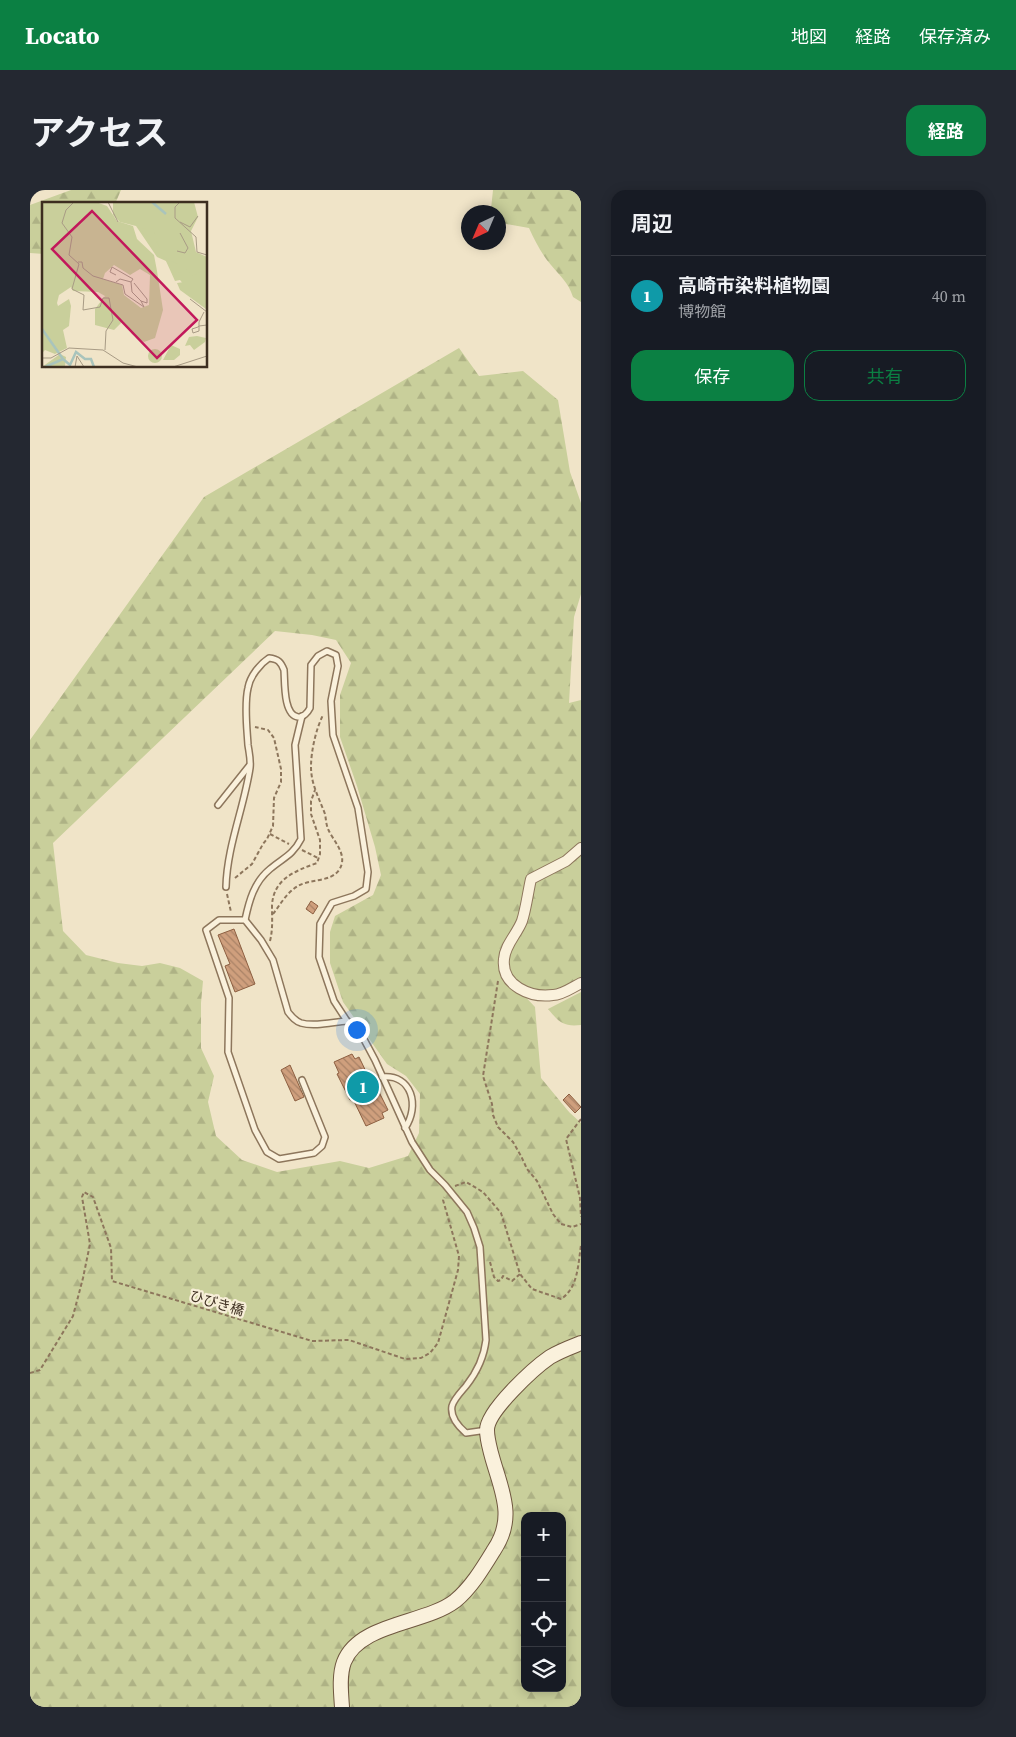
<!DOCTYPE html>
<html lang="ja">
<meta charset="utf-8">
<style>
:root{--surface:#171b24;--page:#242831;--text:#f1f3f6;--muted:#9ea1a6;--line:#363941;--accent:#0b8043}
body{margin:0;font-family:"Source Serif 4","Noto Sans JP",serif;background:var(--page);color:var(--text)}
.controls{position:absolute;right:15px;bottom:15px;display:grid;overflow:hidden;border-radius:10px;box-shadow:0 2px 12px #0003}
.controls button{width:45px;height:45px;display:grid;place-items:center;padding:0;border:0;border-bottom:1px solid var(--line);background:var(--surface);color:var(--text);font:25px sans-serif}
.compass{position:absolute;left:431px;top:15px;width:45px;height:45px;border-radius:50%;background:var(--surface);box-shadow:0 2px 12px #0003;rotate:224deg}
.you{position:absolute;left:326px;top:839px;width:18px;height:18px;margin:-12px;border:4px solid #fff;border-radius:50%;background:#1a73e8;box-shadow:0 0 0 8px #1a73e833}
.badge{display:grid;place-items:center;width:32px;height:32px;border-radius:50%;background:var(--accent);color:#fff;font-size:16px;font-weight:700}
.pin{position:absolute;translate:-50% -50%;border:2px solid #fff;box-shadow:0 1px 5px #0006}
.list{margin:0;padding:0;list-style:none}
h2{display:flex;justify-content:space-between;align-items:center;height:65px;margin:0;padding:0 20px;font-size:21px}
h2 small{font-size:16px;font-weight:400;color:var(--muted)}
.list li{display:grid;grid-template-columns:32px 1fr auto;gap:15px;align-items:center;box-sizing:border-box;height:80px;padding:0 20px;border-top:1px solid var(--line)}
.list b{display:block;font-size:19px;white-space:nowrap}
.list p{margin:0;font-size:16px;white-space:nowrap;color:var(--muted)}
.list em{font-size:16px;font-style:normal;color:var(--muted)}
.actions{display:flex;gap:10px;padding:15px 20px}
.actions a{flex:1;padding:11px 0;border:1px solid var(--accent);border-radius:15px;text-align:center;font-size:18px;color:var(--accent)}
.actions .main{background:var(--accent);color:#fff}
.icon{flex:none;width:28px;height:28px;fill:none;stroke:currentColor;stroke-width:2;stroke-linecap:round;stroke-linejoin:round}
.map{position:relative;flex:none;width:551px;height:1517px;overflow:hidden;border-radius:15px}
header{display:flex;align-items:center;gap:30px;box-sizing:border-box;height:70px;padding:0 25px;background:var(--accent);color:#fff}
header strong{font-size:24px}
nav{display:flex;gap:28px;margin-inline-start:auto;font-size:18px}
.intro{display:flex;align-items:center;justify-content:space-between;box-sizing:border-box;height:120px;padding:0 30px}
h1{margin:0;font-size:35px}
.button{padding:12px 22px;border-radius:15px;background:var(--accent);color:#fff;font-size:18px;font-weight:700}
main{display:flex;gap:30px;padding:0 30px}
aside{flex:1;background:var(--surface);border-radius:15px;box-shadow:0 2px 12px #0003}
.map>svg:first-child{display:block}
.forest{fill:url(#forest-firs);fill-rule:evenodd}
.building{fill:url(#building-back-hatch);stroke:#8d5f41}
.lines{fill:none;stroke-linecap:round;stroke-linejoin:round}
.lane-casing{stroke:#8d765c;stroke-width:8}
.street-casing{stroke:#8d765c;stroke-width:12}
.secondary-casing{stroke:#6f573f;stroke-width:16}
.path{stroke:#8d765c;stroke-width:2;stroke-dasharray:4 2.5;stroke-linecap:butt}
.lane{stroke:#faf1dc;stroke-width:5}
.street{stroke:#faf1dc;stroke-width:10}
.secondary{stroke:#faf1dc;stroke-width:14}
.labels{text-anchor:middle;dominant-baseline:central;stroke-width:4.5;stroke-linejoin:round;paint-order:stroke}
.street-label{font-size:14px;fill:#3d2e20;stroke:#f7eed8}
.inset-river{fill:none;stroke:#a9c4bc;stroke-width:2.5}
.inset-road{fill:none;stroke:#a89b85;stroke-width:1}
.view{fill:#c2185b;fill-opacity:0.15;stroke:#c2185b;stroke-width:2.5}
.inset-edge{fill:none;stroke:#3d2e20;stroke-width:2.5}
</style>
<header>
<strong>Locato</strong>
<nav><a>地図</a><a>経路</a><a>保存済み</a></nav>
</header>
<div class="intro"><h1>アクセス</h1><a class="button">経路</a></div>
<main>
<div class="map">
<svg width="551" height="1517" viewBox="0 0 551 1517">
<defs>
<pattern id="forest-firs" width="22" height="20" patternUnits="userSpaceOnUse" patternTransform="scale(1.25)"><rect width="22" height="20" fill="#c9cf9b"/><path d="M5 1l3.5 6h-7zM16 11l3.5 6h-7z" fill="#aeb285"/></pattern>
<pattern id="building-back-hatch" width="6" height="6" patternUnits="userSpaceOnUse" patternTransform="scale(1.25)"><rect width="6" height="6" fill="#cf9f7d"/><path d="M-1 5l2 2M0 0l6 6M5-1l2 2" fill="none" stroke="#a98266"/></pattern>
</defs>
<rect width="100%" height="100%" fill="#f0e4c8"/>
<!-- forest -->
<g class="forest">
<path d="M41,0h50l-6,14h-71v50l-14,-1v-48z"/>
<path d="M463,0h88v112l-8,-5c-5,-15 -12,-20 -22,-32 -9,-10 -16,-24 -22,-37l-23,-4 -7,-8 -1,-4h-3l-4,-3z"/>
<path d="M429,158l20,28 44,-5 35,29 12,72 11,31v91l-7,23 -5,86 12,-3v283l-27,12 -36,-6 17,18 6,71 28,34 12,11v584h-551v-967l174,-243zM245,441l37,4 24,5 15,23 -11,32v42l17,49 18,61 6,28 -8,20 -38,21 -5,16v31l13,39 44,62 19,12 14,18 -1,39 -11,23 -39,12 -29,-7 -63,11 -35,-12 -26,-24 -8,-34 6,-26 -13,-28v-45l2,-22 -23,-13 -20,-5 -18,3 -24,-3 -32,-8 -23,-24 -10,-88zM495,1326h37v172h-37z"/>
<path d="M551,802v33c-18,2 -22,-3 -33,-16z"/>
</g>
<!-- building -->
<g class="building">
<path d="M281,711l7,5 -5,8 -7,-5z"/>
<path d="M204,739l21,55 -20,8 -10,-26 5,-2 -12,-29z"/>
<path d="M322,864l3,5 4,-2 12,25 2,-2 15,30 -6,3 2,5 -18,8 -13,-27 -3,1 -13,-26 2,-1 -5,-11z"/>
<path d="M260,875l14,32 -9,4 -14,-31z"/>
<path d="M539,904l12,13 -6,6 -12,-13z"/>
</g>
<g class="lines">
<defs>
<g id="lane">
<path d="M188,615l31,-39"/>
<path d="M196,697c1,-41 18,-79 24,-119 1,-8 -1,-16 -2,-23 -1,-17 -4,-40 0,-57 2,-12 12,-24 21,-30 9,1 12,4 15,12 1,11 -1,45 14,47 5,1 10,-5 12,-9l1,-43 7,-9 9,-5 9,4 2,11 -7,35 2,34 25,73 10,64 -2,17 -12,7 -22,7 -12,21 -1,33 15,44 13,20 12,9 16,30 37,82 18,28 15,15 22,27 7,16 6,19 6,93c-2,18 -9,32 -20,46 -5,6 -12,13 -14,20 -2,11 7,21 14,27l21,-3"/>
<path d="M215,730c4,-19 9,-38 25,-51 13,-11 23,-14 31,-30l-6,-94 7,-29"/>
<path d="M352,887c30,-3 38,29 23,51"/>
<path d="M272,890l23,57 -3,9 -8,7 -35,6 -12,-7 -12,-22 -27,-78 1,-54 -23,-68 13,-10h26l16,20 12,20 15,52c4,5 7,9 13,11 14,4 32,-1 46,-2"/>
</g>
<path id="street" d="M551,658l-15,13 -35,18c-3,13 -5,30 -9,42 -5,13 -17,24 -18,38 -3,27 27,39 49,36 9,0 20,-8 28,-12"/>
<path id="secondary" d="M312,1517c-1,-14 -3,-32 2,-45 15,-39 81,-38 111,-61 16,-13 28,-33 39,-51 23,-34 6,-62 -3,-97 -2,-8 -4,-15 -4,-23 0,-19 47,-62 63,-73 10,-6 21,-10 31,-14"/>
</defs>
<!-- lane casing -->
<use href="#lane" class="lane-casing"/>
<!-- street casing -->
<use href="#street" class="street-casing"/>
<!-- secondary casing -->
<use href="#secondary" class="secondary-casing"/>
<!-- path -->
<g class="path">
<path d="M240,644l19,10"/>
<path d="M272,660l16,8"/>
<path d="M205,688l17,-14 11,-20 4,-5 6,-13 1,-28 7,-16v-13l-7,-31 -6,-8 -13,-3"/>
<path d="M197,704l4,18"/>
<path d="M243,724c7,-9 14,-22 25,-28 12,-7 33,-4 41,-16 10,-15 -6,-29 -11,-41 -2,-5 -2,-10 -3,-15 -6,-16 -14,-30 -14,-47 0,-16 5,-38 12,-52"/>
<path d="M240,751c3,-12 2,-23 2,-35 1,-27 23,-35 45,-43l3,-9v-14l-9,-26v-13l4,-11"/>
<path d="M468,791l-15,95 9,28 1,11 5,12 15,15 8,14 6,13 10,12 16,33 8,10 11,3 9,-3"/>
<path d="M551,929l-15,20 14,59 1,19"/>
<path d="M425,996l11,-4 17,10 18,21 19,61 12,15 29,10c17,-11 17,-34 20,-54"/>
<path d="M460,1072l4,15 4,4 3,-1 2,-4 9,5 8,-7"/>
<path d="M0,1183l10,-3 33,-54 10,-38 7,-34 -8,-47 2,-5 9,5 18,51 1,33 200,60 37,-1 56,19 16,-1 9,-5 8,-10 20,-73 1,-14 -16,-56 1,-3"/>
</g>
<!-- lane -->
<use href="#lane" class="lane"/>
<!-- street -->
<use href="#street" class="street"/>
<!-- secondary -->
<use href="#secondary" class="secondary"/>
</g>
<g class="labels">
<!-- street labels -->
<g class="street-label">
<text transform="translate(187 1113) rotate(17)">ひびき橋</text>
</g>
</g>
<!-- overview -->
<g transform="translate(12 12)">
<rect width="165" height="165" fill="#f0e4c8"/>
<path d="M71,0h81l4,15 -7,14 5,21 11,5v22l-14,17 -13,-16 -5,1 -9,-20 -9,-4 -21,-31 -16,-4 -7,-7z" fill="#c9cf9b"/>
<path d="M0,0h54l11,4 10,15 16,5 4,13 17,16 3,16 6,39 -8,28 -11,4 -12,-8 -9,-13 -9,9 -19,-5v-16l10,-13 -7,-4 -25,-1 -2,-4 -12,8 -2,8 1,3 11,-7 2,7 -2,20 -6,4 4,18 -12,6 -10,-4 -3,3zM72,63l16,10 10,-6 10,6 -1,30 -8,3 -17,-13 -2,-10 -19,-6 2,-6zM101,26l10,1 7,19 -5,-8 -13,-8zM144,51l15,2 5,10 -3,4h-17l7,7 9,-5 5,2 -1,36 -26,-19 -3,-7 7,-1 -5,-5 3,-5 -8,1 -11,-17 14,8zM155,134l9,2 -1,4 -11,8 -4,-5 -5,1 4,-9zM129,143l9,4v6l-6,5h-11zM106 154a7 7 0 1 1 14 0a7 7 0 1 1-14 0ZM18,152l6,3 -1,9 -23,1z" fill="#c9cf9b" fill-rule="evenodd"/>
<path class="inset-river" d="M110,0l14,12M0,127l21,30M3,165l18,-8 7,6 6,-13 9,7h6l3,8"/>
<path class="inset-road" d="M32,0l-8,8 -4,13 10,14 -3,18 10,9 -7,25 12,6 -1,15 17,-3 3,-9h6l4,22 -7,11 -1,19M66,0l10,20M138,0l-5,5v11l21,19 1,15 10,3M138,20l10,5 8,-11M135,49l8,2 3,-5 -8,-15M36,60h4l1,6 10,8 30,9 2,9 19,13 -3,-6 6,2v-4l-13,-16M74,73l-6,-3 2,-5 21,12 -2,3 -11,-3 -4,3M89,80l1,10 9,9M148,97l17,13M162,110l-5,10v9l-6,2 -1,-4 6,-2 1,-1 8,-1M0,156h9l18,-10 34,2 20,13 15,4M33,165l2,-11 7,11M131,165l34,-11"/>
<path class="view" d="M50,9l105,109 -40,38 -105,-109z"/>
<rect width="165" height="165" class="inset-edge"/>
</g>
</svg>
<div class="controls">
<button>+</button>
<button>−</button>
<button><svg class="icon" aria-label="locate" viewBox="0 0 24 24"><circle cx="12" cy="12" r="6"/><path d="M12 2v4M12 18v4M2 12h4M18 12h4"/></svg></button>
<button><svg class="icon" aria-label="layers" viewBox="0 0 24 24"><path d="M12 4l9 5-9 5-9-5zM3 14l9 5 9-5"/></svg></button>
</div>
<svg class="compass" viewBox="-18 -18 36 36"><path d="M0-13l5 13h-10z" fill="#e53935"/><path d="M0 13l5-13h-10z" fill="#9ea1a6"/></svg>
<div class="you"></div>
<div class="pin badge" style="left:333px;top:897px;background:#0f9aa8">1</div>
</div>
<aside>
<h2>周辺<small></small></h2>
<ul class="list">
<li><span class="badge" style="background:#0f9aa8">1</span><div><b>高崎市染料植物園</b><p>博物館</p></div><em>40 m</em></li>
</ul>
<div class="actions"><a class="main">保存</a><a>共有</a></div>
</aside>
</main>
